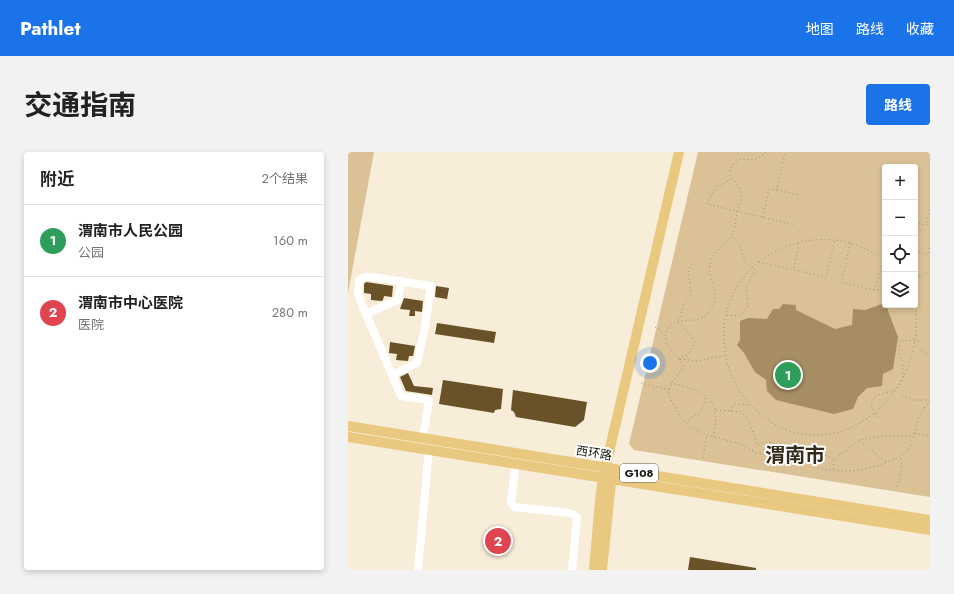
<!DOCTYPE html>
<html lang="zh">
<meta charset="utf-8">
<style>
:root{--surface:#fff;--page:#f2f2f2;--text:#222;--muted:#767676;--line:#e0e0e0;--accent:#1a73e8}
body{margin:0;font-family:Jost,"Noto Sans SC",sans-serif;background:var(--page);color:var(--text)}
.controls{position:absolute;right:12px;top:12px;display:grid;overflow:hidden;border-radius:4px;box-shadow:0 2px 6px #0003}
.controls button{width:36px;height:36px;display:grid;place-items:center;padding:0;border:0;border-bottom:1px solid var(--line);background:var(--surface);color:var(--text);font:20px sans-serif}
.you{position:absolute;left:302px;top:211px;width:14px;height:14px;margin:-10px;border:3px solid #fff;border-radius:50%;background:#1a73e8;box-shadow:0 0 0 6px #1a73e833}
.badge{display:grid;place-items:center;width:26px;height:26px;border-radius:50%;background:var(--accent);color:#fff;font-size:13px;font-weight:700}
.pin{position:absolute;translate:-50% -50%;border:2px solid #fff;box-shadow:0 1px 4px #0006}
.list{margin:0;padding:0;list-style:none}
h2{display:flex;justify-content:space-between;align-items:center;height:52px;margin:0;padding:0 16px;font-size:17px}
h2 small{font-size:13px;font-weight:400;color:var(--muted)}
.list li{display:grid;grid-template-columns:26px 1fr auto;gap:12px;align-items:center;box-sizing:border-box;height:72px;padding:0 16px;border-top:1px solid var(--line)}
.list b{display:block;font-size:15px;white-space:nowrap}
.list p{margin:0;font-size:13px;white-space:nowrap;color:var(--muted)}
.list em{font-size:13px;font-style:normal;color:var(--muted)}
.icon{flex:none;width:22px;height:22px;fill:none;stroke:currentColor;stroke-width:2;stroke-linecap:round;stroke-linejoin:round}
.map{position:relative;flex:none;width:582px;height:418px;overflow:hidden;border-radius:4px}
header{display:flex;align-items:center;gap:24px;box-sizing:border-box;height:56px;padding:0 20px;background:var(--accent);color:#fff}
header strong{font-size:19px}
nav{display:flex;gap:22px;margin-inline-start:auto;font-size:14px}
.intro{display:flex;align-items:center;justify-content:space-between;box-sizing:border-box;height:96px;padding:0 24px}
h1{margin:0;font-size:28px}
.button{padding:10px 18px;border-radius:4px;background:var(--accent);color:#fff;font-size:14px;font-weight:700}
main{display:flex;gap:24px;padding:0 24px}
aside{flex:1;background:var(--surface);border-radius:4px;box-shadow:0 2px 6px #0003}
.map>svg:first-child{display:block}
.green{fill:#dac196;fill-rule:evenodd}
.water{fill:#a68d62}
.building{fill:#695228}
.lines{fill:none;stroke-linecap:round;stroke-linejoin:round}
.path{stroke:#989082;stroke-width:1;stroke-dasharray:1 3;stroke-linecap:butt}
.minor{stroke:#fff;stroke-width:8}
.major{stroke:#e9c880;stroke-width:10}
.labels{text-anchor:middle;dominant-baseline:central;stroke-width:4;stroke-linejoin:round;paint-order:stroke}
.shield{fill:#fff;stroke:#5d5a56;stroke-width:1}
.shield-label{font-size:11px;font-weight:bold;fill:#18140d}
.street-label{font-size:12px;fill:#18140d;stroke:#fff}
.town-label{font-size:20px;font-weight:bold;fill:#342b1b;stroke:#fff}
</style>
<header>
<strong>Pathlet</strong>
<nav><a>地图</a><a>路线</a><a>收藏</a></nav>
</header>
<div class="intro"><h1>交通指南</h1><a class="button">路线</a></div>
<main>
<aside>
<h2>附近<small>2个结果</small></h2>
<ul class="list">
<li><span class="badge" style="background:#2e9e5b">1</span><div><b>渭南市人民公园</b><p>公园</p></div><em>160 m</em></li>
<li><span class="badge" style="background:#e0444e">2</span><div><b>渭南市中心医院</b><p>医院</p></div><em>280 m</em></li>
</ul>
</aside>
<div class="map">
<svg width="582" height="418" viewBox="0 0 582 418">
<rect width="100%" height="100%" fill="#f8edd9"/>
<!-- green -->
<g class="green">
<path d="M0,0h26l-26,141z"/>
<path d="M350,0h232v345l-296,-47 -5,-6zM537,15h30v138h-30z"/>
</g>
<!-- water -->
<path class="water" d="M537,151l13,34 -5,32 -10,5 -1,12 -15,2 -9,9 -5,12 -19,5 -58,-14 -9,-9 -1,-11 -11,-8 -11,-19 -7,-8 3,-5v-19l8,-3 19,1 6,-10h6l4,-5 13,1v5l39,19 17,-4 1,-16 12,1z"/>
<!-- building -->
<g class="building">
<path d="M18,130l27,4 -1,11 -8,-1 -1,4 -2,1 -10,-1v-6l-7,-1v-9z"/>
<path d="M88,134l13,2 -2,11 -12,-2z"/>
<path d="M56,146l19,3 -1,11 -7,-1v5h-6l1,-6 -10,-1z"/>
<path d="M89,171l59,9 -2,11 -59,-9z"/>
<path d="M42,190l25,4 -2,10h-4l-1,5 -12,-1 1,-6 -8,-1z"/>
<path d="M60,221l6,13 19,2 -1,7 -26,-4 -6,-14z"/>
<path d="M95,228l60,9 -2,20 -6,1 -1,3 -55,-9z"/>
<path d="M165,238l74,12 -3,18 -9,7 -59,-10 -2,-5 -3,-2z"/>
<path d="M342,405l66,11v2h-68z"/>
</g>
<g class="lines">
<!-- path -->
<g class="path">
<path d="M418,0c-8,9 -15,8 -26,7 -23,17 0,19 1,35 1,6 -3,12 -4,18 -1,5 -1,10 -2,15 -4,16 -22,21 -25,37 -3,14 10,27 3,41 -2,5 -7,11 -12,13 -11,5 -27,-1 -33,11 -3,5 -3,10 -1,15 3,8 12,14 17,22 -5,10 -16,16 -15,29 1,4 5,10 7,14 13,26 39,27 64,35 14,5 13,15 30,7"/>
<path d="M383,27l-9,6 -6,1 -9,18 87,21"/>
<path d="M429,38l23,5"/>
<path d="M582,54l-4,19 4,1"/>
<path d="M415,65l6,-28 8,1 8,-38"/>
<path d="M567,71l11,2"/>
<path d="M502,91l-8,39 32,8h11"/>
<path d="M567,99l15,4"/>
<path d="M581,101l1,-7"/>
<path d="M537,109c-68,-54 -174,0 -160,89 2,17 8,33 19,47 68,87 186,12 171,-93"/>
<path d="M411,110l67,15 9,-37"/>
<path d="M446,116l5,-26"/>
<path d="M567,125l10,-3 5,-4"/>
<path d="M526,138l9,-29"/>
<path d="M379,163c10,2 13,0 21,-7l-2,-20 9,-18 -10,-8 -6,-19 -7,-6"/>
<path d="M307,175l10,7"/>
<path d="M572,198l10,5"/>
<path d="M331,207l8,-4 8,-12 -4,-7 -13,-15c4,-6 3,-8 5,-15 2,-5 8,-9 8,-14 0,-12 -7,-17 1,-28"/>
<path d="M332,207l16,2 28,-5"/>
<path d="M293,231l28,7"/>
<path d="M323,231c15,3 41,10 44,28 2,8 -1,18 -1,26"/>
<path d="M554,243l11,5h17"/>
<path d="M368,258l25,2 8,8 8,25"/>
<path d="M383,259l1,-4 4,-3 14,1"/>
<path d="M530,265l-7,-11 3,-9 7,-3 13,-3 5,-5 4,-9v-14l-4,-11 1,-12 20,1"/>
<path d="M337,270c11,-7 19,-10 20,-24"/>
<path d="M567,281l15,3"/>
<path d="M512,289l27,22"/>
<path d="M404,298c6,-6 11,-9 20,-7"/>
<path d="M473,303l7,1 6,3 26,-19 22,-4h31"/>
<path d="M355,306l4,-23"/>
<path d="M470,316c8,1 17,3 25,3 16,1 60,-9 67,-25 7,-17 5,-31 20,-44"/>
<path d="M485,317l1,-9"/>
<path d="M549,335l5,-19 -1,-11"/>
</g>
<!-- minor -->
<g class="minor">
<path d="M17,162l33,-14 3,-19"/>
<path d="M44,223l25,-12 8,-36 6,-41 -59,-9h-7l-6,3 -1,15 43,101 28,4 -6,38"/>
<path d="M168,310l-5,40 3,5 55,6 5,2 3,3 -5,52"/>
<path d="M70,418l11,-121"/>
</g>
<!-- major -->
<g class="major">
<path d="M0,274l582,94"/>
<path d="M0,285l582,93"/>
<path d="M246,418l6,-69 3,-23 76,-326"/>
<path d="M254,418l10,-98"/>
</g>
</g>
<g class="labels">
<!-- shield labels -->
<rect class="shield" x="272" y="312" width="38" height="18" rx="3"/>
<g class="shield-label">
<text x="291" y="321">G108</text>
</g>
<!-- street labels -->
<g class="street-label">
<text transform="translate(246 301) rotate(9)">西环路</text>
</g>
<!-- town labels -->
<g class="town-label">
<text x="447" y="303">渭南市</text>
</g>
</g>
</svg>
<div class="controls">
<button>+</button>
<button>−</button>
<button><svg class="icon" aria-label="locate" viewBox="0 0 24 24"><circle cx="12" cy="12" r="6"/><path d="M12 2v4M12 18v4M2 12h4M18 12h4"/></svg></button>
<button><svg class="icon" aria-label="layers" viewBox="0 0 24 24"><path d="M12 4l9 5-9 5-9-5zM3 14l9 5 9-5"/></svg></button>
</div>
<div class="you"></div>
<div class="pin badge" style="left:440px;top:223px;background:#2e9e5b">1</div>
<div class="pin badge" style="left:150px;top:389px;background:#e0444e">2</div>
</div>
</main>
